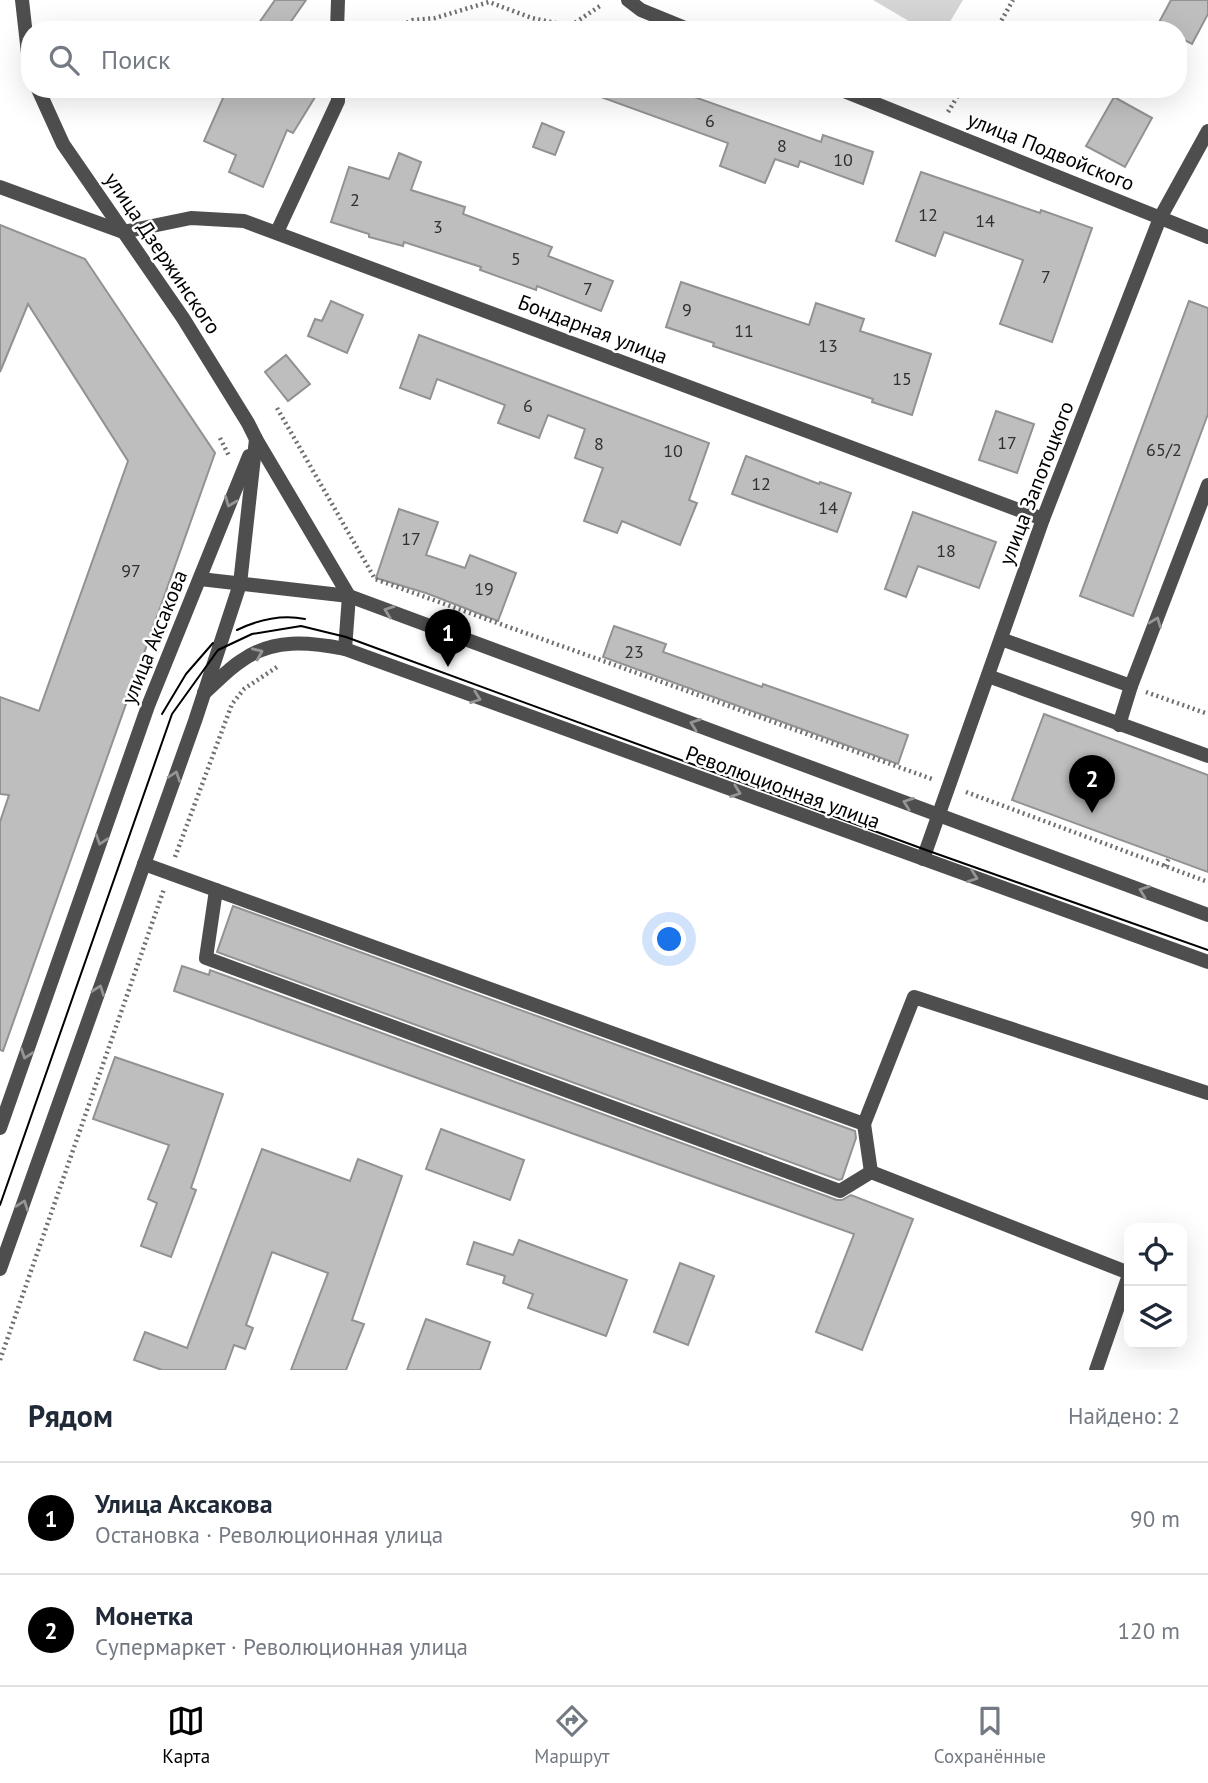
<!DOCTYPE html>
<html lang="ru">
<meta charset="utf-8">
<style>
:root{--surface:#fff;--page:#f6f6f7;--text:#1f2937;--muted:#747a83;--line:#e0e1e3;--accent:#000}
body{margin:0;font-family:"PT Sans",sans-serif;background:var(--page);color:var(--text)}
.controls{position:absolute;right:21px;bottom:21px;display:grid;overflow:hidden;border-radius:14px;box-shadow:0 7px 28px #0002}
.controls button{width:63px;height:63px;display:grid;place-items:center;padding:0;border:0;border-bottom:2px solid var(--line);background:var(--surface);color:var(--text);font:35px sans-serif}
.you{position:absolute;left:670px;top:940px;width:24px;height:24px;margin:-18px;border:5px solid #fff;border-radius:50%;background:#1a73e8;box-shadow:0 0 0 10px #1a73e833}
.badge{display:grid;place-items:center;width:46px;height:46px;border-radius:50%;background:var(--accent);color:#fff;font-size:23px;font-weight:700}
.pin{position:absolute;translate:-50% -58px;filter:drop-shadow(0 2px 4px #0008)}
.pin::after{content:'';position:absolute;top:37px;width:24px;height:21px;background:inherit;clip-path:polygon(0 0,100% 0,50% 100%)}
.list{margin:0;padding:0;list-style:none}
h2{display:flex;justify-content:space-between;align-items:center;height:91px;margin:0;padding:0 28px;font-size:30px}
h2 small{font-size:23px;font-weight:400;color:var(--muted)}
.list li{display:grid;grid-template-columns:46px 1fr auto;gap:21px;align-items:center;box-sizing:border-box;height:112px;padding:0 28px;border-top:2px solid var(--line)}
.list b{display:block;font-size:26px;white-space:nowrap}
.list p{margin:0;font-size:23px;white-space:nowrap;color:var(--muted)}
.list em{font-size:23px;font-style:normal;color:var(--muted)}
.icon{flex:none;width:38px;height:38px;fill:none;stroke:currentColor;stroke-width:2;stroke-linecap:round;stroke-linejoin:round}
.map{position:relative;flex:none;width:1208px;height:1370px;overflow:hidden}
.search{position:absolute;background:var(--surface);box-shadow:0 7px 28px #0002;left:21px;right:21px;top:21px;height:77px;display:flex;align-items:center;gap:18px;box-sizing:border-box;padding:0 24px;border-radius:28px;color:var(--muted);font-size:26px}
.sheet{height:315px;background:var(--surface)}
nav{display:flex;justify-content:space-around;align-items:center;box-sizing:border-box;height:98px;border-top:2px solid var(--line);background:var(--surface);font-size:19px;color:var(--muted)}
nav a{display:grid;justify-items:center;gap:4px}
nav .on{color:var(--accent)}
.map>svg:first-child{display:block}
.green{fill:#d5d5d5}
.building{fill:#bebebe;stroke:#929292;stroke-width:2}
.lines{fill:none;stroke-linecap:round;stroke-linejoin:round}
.path{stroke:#707070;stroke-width:4.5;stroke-dasharray:2 3.5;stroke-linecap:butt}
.service{stroke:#4e4e4e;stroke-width:14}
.minor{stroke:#4e4e4e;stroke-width:14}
.tertiary{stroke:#4e4e4e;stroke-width:14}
.tram{stroke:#000;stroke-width:2}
.oneway{stroke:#959595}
.labels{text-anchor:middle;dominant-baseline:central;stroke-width:5;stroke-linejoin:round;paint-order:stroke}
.number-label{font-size:18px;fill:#303030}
.street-label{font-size:21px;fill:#000;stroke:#fff}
</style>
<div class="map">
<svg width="1208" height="1370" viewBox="0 0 1208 1370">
<rect width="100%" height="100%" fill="#fff"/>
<!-- green -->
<path class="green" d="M873,0h90l-18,30h-21z"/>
<!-- building -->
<g class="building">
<path d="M275,0h31l-21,30h-31z"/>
<path d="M1171,0h37v14l-16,30 -14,-7v-7h-13l-8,-4z"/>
<path d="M227,89h93l-27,44 -6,-3 -24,57 -34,-15 7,-17 -32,-14z"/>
<path d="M588,89h84l149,53 2,-7 50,17 -10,32 -63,-23 -2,6 -23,-8 -10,24 -45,-17 8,-23 -141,-51z"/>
<path d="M1114,97l38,21 -27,49 -39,-21z"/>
<path d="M542,123l22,9 -9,23 -22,-8z"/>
<path d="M399,153l22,9 -10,28 54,17 -2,7 89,33 -4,9 65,25 -12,30 -64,-25 -1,4 -56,-20 1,-3 -77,-25 -1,4 -34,-9v-3l-38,-12 18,-55 40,12z"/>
<path d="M921,172l119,41 1,-3 51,18 -40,114 -52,-18 23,-64 -79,-28 -9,24 -39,-15z"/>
<path d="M0,225l85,34 130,194 -212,598 -3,-1v-228l9,-27 -9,-1v-97l39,14 89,-250 -100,-157 -28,68z"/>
<path d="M681,282l128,43 7,-22 48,16 -4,12 71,23 -19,61 -40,-13 1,-3 -160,-53 1,-3 -48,-16z"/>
<path d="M331,301l32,14 -16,38 -39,-17 7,-17 7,2z"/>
<path d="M1189,301l19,7v106l-75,202 -53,-20z"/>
<path d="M419,335l290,108 -20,57 8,3 -17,42 -58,-24 -5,12 -33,-12 19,-53 -28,-10 10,-29 -37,-14 -9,23 -41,-15 7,-18 -68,-26 -7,20 -30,-11z"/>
<path d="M286,355l24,29 -22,17 -23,-29z"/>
<path d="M996,411l38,13 -17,49 -38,-13z"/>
<path d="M746,456l73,28 1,-2 31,11 -14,39 -105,-38z"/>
<path d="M399,509l39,13 -12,33 39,13 5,-13 46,18 -18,48 -72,-28 -50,-15z"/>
<path d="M913,512l83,30 -17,46 -61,-22 -12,31 -21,-8z"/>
<path d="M614,626l52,18 -3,8 99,35 1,-3 145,51 -10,29 -295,-107z"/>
<path d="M1044,714l164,61v97l-196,-72z"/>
<path d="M233,906l622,225 1,7 -14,41 -3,1 -622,-228z"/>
<path d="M182,966l27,9 1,-5 627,230h5l9,-5 62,24 -51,131 -46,-18 38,-98 -680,-243z"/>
<path d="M115,1057l108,37 -32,94 5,2 -25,67 -30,-11 16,-43 -9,-4 21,-54 -76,-26z"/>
<path d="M441,1129l83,31 -14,40 -84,-31z"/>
<path d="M262,1149l88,32 8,-22 44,17 -50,144 12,4 -18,46h-55l37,-97 -56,-21 -26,73 7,3 -8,21 -11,-4 -9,25h-63l-28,-10 11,-28 42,16z"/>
<path d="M519,1240l108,40 -21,56 -78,-28 5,-14 -30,-11 2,-7 -38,-12 7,-22 39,13z"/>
<path d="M680,1263l34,13 -26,69 -34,-13z"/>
<path d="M426,1319l64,23 -10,28h-73z"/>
</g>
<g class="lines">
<!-- path -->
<g class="path">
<path d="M392,30l21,-10 22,-2 54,-16 43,16 38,8 30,-20"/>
<path d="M996,30l17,-30"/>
<path d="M948,112l14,-23"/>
<path d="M277,408l98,171 557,200"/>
<path d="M220,438l9,18"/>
<path d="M1146,692l62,22"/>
<path d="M966,792l242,90"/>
<path d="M175,857l57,-153 12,-15 33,-22"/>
<path d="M1165,866l4,-8"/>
<path d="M0,1360l164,-471"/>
</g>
<!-- service -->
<g class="service">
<path d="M1001,639l130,47 -12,39"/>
<path d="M988,676l220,80"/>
<path d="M1131,686l77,-201"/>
<path d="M144,864l720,260 50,-127 294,96"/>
<path d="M216,890l-10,68 634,233 31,-19 258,101"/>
<path d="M864,1124l7,48"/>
<path d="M1096,1370l33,-95"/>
</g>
<!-- minor -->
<g class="minor">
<path d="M628,0l13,10 49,20"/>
<path d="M337,30l1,-30"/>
<path d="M839,89l369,148"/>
<path d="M0,187l123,45 68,-14 53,3 799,298"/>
<path d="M277,232l61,-131v-12"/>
<path d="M923,859l120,-340 117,-301 48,-87"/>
</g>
<!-- tertiary -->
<g class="tertiary">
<path d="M22,0l8,71"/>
<path d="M38,89l25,55 120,174 65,105 8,16 93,157 -4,53"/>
<path d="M200,579l149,17 859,319"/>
<path d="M204,693c12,-10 23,-23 37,-32 32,-23 68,-19 104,-12l863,313"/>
<path d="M0,1128l148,-422 101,-250"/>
<path d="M0,1269l195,-548 45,-137 16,-145"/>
</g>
<!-- tram -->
<g class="tram">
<path d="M237,630c21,-10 45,-16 68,-11"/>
<path d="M162,714l24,-40 27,-31"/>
<path d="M0,1205l172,-491 46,-64 34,-16 49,-8 45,11 580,213 282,100"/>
</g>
</g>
<!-- one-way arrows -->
<defs><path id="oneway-chevron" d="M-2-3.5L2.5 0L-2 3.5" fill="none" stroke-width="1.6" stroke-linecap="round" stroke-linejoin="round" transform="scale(1.75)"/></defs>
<g class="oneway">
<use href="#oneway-chevron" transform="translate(230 502) rotate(112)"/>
<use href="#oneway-chevron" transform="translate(389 611) rotate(-160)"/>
<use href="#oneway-chevron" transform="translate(1156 622) rotate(-69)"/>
<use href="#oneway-chevron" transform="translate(258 653) rotate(-24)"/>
<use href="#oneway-chevron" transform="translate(476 698) rotate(20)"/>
<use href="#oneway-chevron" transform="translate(695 724) rotate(-160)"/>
<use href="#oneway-chevron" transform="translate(175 776) rotate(-71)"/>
<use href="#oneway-chevron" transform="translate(736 792) rotate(20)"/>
<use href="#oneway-chevron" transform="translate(908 803) rotate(-160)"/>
<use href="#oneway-chevron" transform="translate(101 840) rotate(109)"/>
<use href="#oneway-chevron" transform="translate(973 877) rotate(20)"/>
<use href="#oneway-chevron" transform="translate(1144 891) rotate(-160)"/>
<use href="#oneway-chevron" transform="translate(99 990) rotate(-70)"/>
<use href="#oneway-chevron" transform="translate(26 1054) rotate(109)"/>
<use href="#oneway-chevron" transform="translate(23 1205) rotate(-70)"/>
</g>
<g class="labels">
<!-- number labels -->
<g class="number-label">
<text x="710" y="120">6</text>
<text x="782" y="145">8</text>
<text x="843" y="159">10</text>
<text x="355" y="199">2</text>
<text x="928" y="214">12</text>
<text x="985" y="220">14</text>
<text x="438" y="226">3</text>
<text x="516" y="258">5</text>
<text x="1046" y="276">7</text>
<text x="588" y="288">7</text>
<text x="687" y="309">9</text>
<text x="744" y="330">11</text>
<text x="828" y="345">13</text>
<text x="902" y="378">15</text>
<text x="528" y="405">6</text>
<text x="1007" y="442">17</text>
<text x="599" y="443">8</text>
<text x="1164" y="449">65/2</text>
<text x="673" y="450">10</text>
<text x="761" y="483">12</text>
<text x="828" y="507">14</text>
<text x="411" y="538">17</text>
<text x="946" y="550">18</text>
<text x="131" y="570">97</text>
<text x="484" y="588">19</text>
<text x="634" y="651">23</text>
</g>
<!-- street labels -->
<g class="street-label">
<text transform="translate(1051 151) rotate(22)">улица Подвойского</text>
<text transform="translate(163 253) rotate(56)">улица Дзержинского</text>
<text transform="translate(593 329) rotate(21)">Бондарная улица</text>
<text transform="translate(1036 483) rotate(-69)">улица Запотоцкого</text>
<text transform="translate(154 637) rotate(-68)">улица Аксакова</text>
<text transform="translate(783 787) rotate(20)">Революционная улица</text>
</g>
</g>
</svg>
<div class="controls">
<button><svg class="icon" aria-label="locate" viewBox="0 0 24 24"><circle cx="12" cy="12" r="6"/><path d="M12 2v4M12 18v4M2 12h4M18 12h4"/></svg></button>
<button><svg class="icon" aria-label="layers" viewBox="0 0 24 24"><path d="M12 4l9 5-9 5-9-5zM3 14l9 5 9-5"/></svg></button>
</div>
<div class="you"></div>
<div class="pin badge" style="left:448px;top:667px">1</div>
<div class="pin badge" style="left:1092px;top:813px">2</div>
<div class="search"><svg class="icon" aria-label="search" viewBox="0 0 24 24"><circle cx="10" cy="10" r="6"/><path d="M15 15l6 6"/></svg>Поиск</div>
</div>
<section class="sheet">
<h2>Рядом<small>Найдено: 2</small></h2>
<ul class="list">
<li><span class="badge">1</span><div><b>Улица Аксакова</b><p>Остановка · Революционная улица</p></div><em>90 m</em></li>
<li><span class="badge">2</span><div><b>Монетка</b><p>Супермаркет · Революционная улица</p></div><em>120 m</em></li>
</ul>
</section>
<nav>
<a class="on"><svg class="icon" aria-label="map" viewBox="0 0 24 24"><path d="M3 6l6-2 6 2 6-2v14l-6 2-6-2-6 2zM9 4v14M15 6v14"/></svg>Карта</a>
<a><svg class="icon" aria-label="directions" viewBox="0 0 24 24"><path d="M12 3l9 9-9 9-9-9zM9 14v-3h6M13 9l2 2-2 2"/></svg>Маршрут</a>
<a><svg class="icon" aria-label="saved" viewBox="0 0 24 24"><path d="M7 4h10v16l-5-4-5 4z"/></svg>Сохранённые</a>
</nav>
